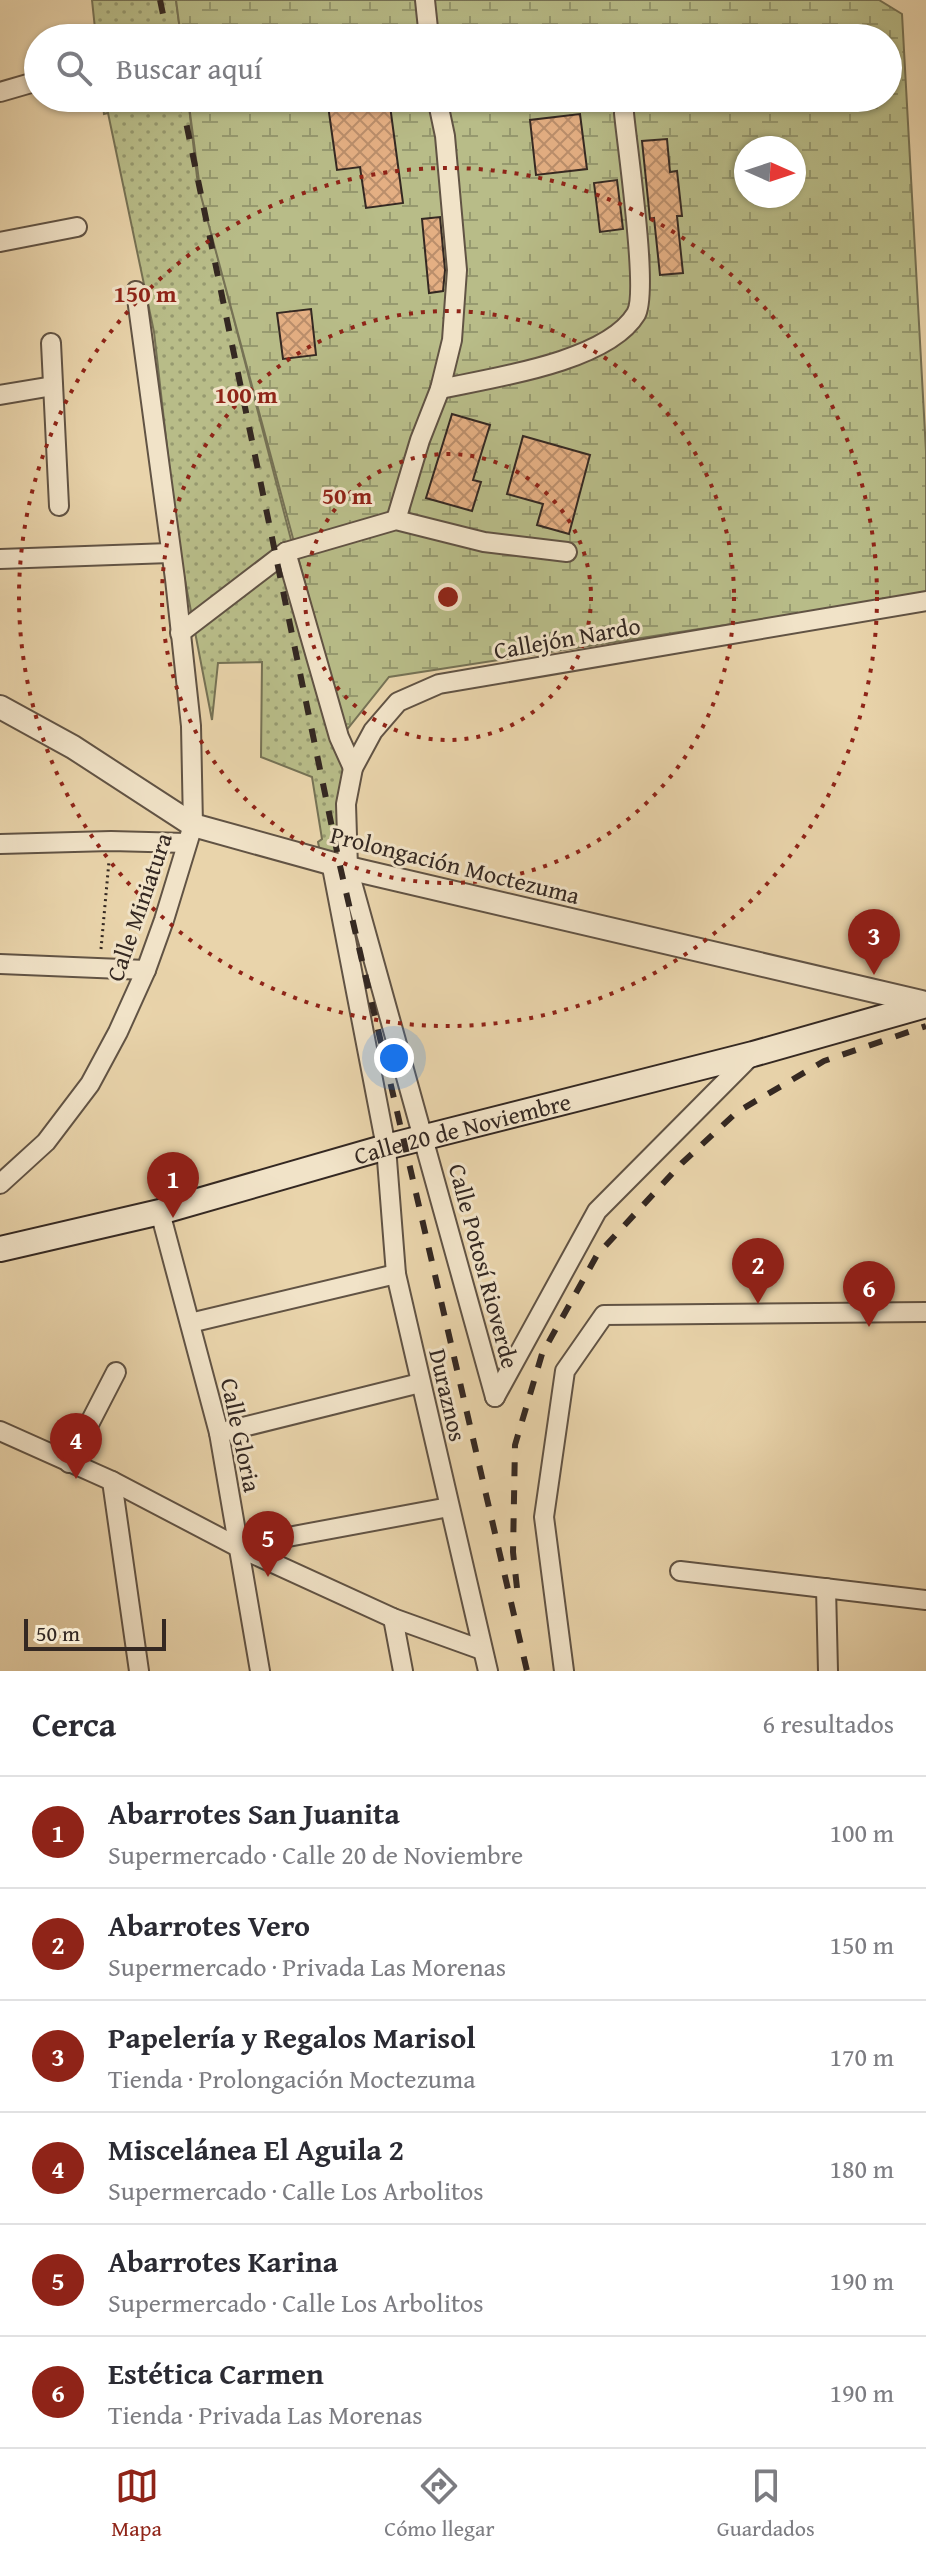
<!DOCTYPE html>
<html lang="es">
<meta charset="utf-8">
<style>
:root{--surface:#fff;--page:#f7f7f7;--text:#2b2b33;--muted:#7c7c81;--line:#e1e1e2;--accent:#8f2418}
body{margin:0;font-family:"Gentium Book Plus",serif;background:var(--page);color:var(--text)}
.compass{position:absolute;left:734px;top:136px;width:72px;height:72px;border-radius:50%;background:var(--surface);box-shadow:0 2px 6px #0004;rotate:93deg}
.scale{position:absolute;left:24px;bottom:20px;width:142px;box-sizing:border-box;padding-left:8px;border:4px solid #342822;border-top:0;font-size:22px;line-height:28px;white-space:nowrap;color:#342822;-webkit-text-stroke:6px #f1e3c8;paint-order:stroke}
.you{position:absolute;left:394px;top:1058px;width:28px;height:28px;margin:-20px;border:6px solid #fff;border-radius:50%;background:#1a73e8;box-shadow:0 0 0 12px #1a73e833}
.badge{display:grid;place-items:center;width:52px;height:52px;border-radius:50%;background:var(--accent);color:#fff;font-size:26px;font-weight:700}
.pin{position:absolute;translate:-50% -66px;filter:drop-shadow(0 2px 4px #0008)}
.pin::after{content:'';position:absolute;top:42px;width:28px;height:24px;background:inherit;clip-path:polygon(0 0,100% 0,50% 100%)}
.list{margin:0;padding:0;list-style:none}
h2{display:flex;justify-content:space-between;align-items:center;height:104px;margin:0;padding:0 32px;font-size:34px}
h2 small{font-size:26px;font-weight:400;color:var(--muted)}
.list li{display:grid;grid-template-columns:52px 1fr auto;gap:24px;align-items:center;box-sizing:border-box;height:112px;padding:0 32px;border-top:2px solid var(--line)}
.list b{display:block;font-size:30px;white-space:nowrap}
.list p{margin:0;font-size:26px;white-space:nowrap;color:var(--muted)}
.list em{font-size:26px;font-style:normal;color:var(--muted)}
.icon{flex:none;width:44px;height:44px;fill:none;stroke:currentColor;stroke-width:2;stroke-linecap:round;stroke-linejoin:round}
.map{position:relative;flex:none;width:926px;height:1671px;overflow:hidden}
.search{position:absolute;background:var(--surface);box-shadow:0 2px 6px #0004;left:24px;right:24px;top:24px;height:88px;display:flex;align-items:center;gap:20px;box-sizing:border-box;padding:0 28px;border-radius:44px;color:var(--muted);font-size:30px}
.sheet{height:776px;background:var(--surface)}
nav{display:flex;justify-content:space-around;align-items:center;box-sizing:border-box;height:112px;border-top:2px solid var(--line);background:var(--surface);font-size:22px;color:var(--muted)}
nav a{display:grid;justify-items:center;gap:4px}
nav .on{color:var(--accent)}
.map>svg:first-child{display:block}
.grass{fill:url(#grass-dots);stroke:#767255;stroke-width:2}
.wetland{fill:url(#wetland-marsh);stroke:#767255;stroke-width:2;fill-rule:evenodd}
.building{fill:url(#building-cross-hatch);stroke:#342822;stroke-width:2}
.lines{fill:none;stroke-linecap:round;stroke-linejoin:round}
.minor-casing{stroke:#615344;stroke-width:22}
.tertiary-casing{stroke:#615344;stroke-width:26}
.secondary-casing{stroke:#342822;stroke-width:28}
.path{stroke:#342822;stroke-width:3;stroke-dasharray:2 4;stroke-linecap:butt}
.minor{stroke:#f1e3c8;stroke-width:18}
.tertiary{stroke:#f1e3c8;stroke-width:22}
.secondary{stroke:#f1e3c8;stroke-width:24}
.rail{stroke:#342822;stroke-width:6;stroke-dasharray:14 14;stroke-linecap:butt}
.ring{fill:none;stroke:#8f2418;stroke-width:4;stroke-dasharray:4 8}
.labels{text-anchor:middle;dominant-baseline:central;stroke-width:6;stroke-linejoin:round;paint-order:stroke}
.street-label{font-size:24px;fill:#342822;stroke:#f1e3c8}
.centre{fill:#8f2418;stroke:#f1e3c8;stroke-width:4}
.ring-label{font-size:24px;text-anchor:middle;font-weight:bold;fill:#8f2418;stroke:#f1e3c8;stroke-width:6;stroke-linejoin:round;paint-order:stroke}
</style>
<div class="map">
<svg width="926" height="1671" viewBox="0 0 926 1671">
<defs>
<pattern id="grass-dots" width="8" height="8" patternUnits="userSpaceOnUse" patternTransform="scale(2)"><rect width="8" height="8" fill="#b8bc88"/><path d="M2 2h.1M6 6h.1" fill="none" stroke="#96996f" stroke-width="1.8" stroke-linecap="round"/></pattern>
<pattern id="wetland-marsh" width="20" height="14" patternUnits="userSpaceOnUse" patternTransform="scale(2)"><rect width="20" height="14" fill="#b8bc88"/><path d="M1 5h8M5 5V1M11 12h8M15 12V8" fill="none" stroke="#96996f"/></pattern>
<pattern id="building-cross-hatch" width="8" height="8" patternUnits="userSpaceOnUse" patternTransform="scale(2)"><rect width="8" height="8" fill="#e4af83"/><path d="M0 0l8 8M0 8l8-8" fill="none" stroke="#ba8e6b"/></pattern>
</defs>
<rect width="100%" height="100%" fill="#e9d4ab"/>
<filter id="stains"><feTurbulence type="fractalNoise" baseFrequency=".0025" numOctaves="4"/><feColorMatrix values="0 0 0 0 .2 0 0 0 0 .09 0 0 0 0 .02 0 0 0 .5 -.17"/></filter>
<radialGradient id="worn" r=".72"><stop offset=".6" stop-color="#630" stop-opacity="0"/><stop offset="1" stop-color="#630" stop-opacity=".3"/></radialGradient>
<!-- grass -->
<g class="grass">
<path d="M92,0h84l5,38h-85z"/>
<path d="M102,98h86l9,79 98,378 47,167 3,136 -24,-1 -3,-15 4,-3 -10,-62 -51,-20 1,-95 -44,1 -6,57 -34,-176 -24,-212 -46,-219 -4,1z"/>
</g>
<!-- wetland -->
<path class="wetland" d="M176,0h703l23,14 24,437v143l-537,83 -44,55 -144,-536 -13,-98h700v-60h-707zM746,148h48v48h-48z"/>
<!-- building -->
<g class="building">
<path d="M327,98h62l14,105 -37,5 -6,-41 -23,3z"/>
<path d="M580,114l7,55 -51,6 -6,-55z"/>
<path d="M667,139l3,33 7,-1 5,45h-5l6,57 -23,2 -6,-57 -4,1 -8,-78z"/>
<path d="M617,180l6,49 -23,3 -6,-49z"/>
<path d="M440,217l5,53 -2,21 -14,2 -7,-74z"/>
<path d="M311,309l5,46 -33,4 -6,-46z"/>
<path d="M452,414l38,11 -17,55 8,2 -9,29 -46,-13z"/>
<path d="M523,436l67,19 -21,79 -32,-9 6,-21 -36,-10z"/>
</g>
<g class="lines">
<defs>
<g id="minor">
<path d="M425,0l4,38"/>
<path d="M0,92l38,-11"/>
<path d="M0,242l77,-15"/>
<path d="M51,343l8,163"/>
<path d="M440,389c52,-11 167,-27 196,-75 13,-22 -9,-168 -12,-201"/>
<path d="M0,395l53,-9"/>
<path d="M396,520l24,-80 20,-51 12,-49 5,-70 -12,-134 -8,-38"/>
<path d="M286,552l53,185 14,31"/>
<path d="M0,559l170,-6"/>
<path d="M180,633l106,-81 110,-32 88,22 83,10"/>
<path d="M0,844l111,-3 75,2"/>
<path d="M331,862l55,285 10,127 92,397"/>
<path d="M0,964l146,6"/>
<path d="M0,1184l46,-42 44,-58 28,-52 28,-62 18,-50 29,-95 -2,-99 -16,-147 -39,-288"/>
<path d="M160,1212l59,221 41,238"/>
<path d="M190,1323l206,-49"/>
<path d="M495,1397l-147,-529 -2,-64 7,-36 20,-37 25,-29 41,-18 487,-83"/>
<path d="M495,1397l102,-186 156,-157"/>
<path d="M0,1431l112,50 126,66 155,71 89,32"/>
<path d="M219,1433l201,-50"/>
<path d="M69,1463l47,-91"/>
<path d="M112,1481l27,190"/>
<path d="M249,1552l39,-15 161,-30"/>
<path d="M680,1571l246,29"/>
<path d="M826,1588l2,83"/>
<path d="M393,1618l10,53"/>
<path d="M564,1671l-20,-154 21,-146 39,-56 322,-3"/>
</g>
<path id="tertiary" d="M0,707l73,40 120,78 155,43 578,135"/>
<g id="secondary">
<path id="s1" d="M0,1249l160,-37 226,-65 367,-93 173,-49"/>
</g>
</defs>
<!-- minor casing -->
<use href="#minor" class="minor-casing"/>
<!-- tertiary casing -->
<use href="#tertiary" class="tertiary-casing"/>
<!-- secondary casing -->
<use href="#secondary" class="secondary-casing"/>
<!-- path -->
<path class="path" d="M101,949l8,-88"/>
<!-- minor -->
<use href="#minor" class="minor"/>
<!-- tertiary -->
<use href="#tertiary" class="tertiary"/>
<!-- secondary -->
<use href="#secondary" class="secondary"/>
<!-- rail -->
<g class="rail">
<path d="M160,0l8,38"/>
<path d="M181,98l159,768 187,805"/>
<path d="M517,1588l-4,-36 2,-107 27,-91 55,-99 85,-92 55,-51 87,-51 102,-35"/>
</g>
</g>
<!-- distance rings -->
<g class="ring">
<circle cx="448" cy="597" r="143"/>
<circle cx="448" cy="597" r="286"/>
<circle cx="448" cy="597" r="429"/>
</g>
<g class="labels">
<!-- street labels -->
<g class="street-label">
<text transform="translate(567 638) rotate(-10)">Callejón Nardo</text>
<text transform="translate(455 865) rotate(14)">Prolongación Moctezuma</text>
<text transform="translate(139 907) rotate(-71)">Calle Miniatura</text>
<text stroke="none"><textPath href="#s1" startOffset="478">Calle 20 de Noviembre</textPath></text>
<text transform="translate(484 1266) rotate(75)">Calle Potosí Rioverde</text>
<text transform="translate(448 1395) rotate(77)">Duraznos</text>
<text transform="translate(241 1435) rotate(78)">Calle Gloria</text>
</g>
</g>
<circle cx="448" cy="597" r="12" class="centre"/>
<g class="ring-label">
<text x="145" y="302">150 m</text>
<text x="246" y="403">100 m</text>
<text x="347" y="504">50 m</text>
</g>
<rect width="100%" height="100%" filter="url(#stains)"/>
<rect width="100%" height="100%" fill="url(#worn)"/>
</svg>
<svg class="compass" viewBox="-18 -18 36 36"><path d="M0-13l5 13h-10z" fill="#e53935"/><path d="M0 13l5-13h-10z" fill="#7c7c81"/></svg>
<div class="scale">50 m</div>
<div class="you"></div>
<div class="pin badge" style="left:173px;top:1218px">1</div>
<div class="pin badge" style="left:758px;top:1304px">2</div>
<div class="pin badge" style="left:874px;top:975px">3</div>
<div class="pin badge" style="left:76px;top:1479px">4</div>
<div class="pin badge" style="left:268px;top:1577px">5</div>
<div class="pin badge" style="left:869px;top:1327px">6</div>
<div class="search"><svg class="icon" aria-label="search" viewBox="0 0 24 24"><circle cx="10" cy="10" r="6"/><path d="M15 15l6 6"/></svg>Buscar aquí</div>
</div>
<section class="sheet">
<h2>Cerca<small>6 resultados</small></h2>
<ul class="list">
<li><span class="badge">1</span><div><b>Abarrotes San Juanita</b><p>Supermercado · Calle 20 de Noviembre</p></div><em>100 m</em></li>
<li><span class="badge">2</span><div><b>Abarrotes Vero</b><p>Supermercado · Privada Las Morenas</p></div><em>150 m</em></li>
<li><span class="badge">3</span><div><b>Papelería y Regalos Marisol</b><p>Tienda · Prolongación Moctezuma</p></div><em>170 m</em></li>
<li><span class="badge">4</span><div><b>Miscelánea El Aguila 2</b><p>Supermercado · Calle Los Arbolitos</p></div><em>180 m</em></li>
<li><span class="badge">5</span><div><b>Abarrotes Karina</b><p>Supermercado · Calle Los Arbolitos</p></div><em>190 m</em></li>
<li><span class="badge">6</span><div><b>Estética Carmen</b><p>Tienda · Privada Las Morenas</p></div><em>190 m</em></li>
</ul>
</section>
<nav>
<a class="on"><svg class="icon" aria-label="map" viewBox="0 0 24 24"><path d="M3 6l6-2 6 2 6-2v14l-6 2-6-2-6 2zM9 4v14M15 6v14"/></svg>Mapa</a>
<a><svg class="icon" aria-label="directions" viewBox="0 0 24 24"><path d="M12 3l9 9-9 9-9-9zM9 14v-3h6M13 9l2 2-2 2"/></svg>Cómo llegar</a>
<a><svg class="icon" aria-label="saved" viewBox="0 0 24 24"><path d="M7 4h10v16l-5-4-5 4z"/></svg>Guardados</a>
</nav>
